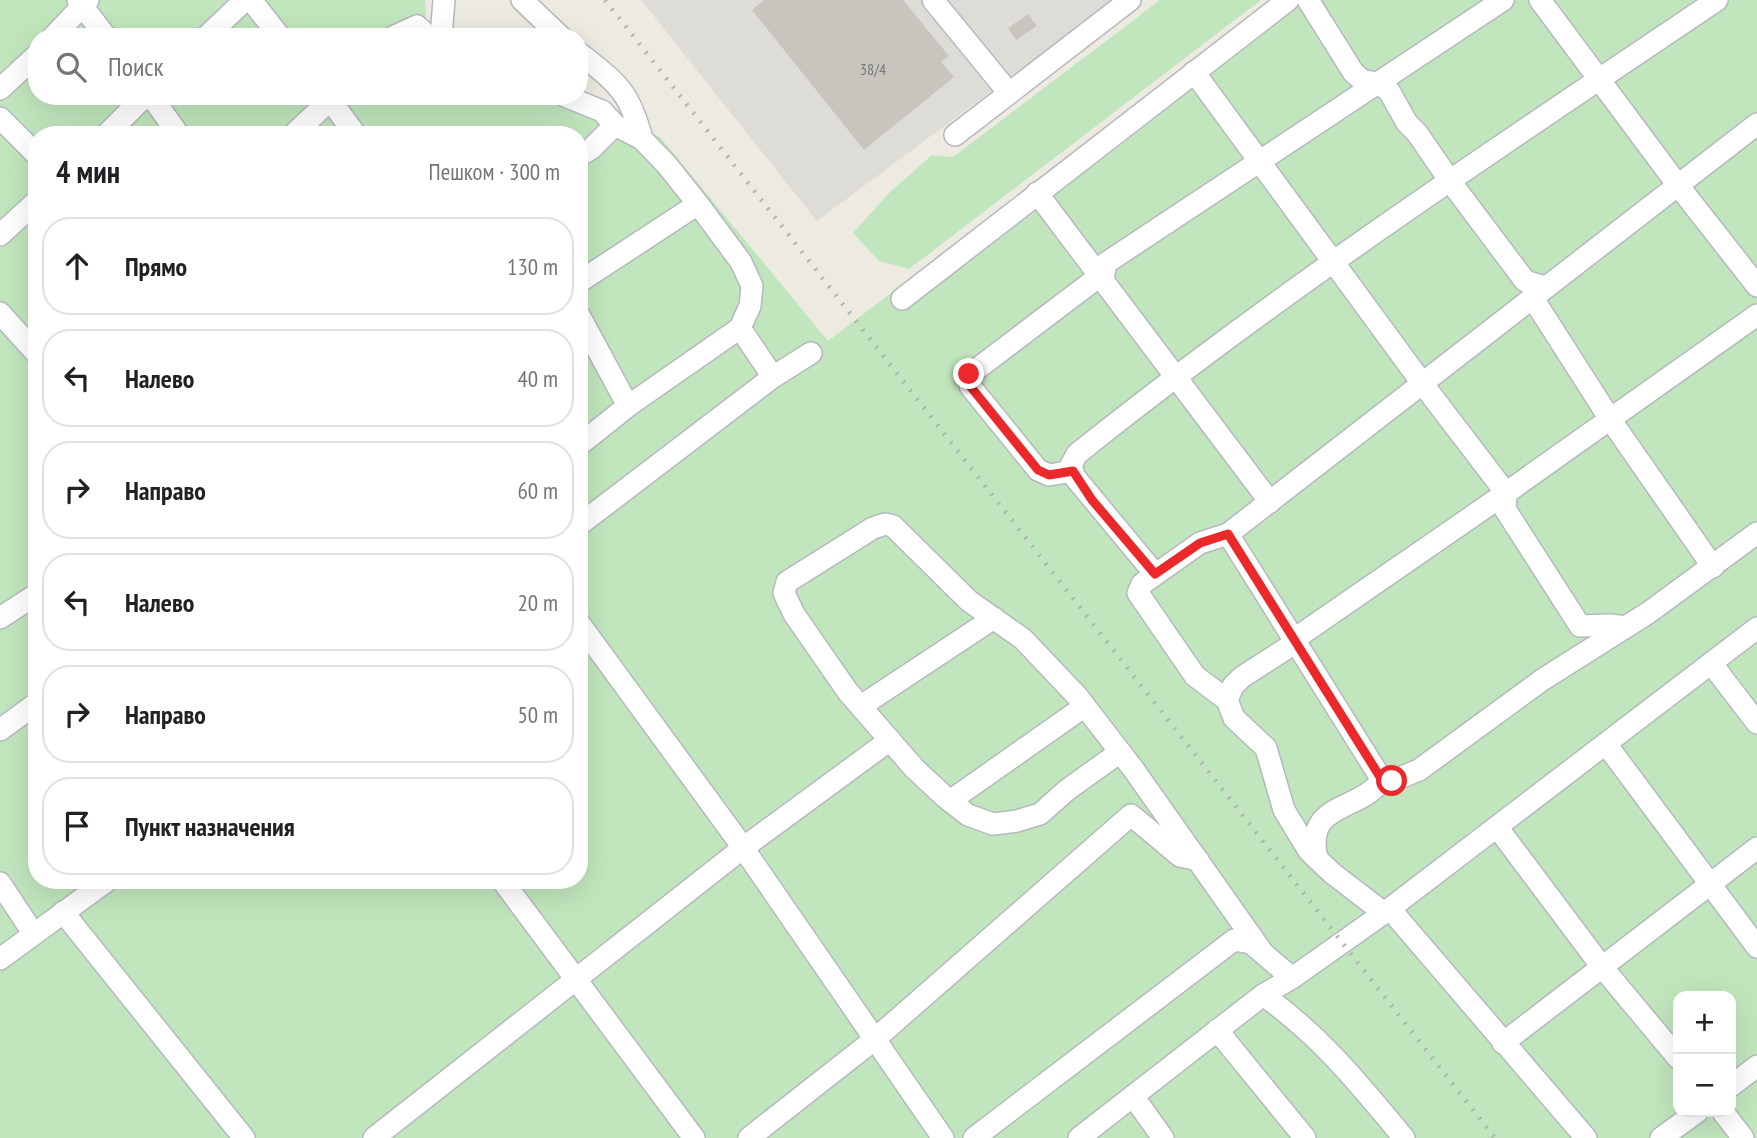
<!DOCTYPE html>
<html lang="ru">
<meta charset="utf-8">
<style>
:root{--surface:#fff;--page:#f2f2f2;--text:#202124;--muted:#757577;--line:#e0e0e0}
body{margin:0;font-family:"PT Sans Narrow",sans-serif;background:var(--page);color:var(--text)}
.controls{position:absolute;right:21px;bottom:21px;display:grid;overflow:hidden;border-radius:14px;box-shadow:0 7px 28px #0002}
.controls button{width:63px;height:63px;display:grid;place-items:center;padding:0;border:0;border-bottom:2px solid var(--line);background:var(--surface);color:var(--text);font:35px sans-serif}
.stop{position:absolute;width:21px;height:21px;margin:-16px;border:5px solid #ec292a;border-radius:50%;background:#fff}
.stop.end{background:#ec292a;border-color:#fff;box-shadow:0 2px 7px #0008}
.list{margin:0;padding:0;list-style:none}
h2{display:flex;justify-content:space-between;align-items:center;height:91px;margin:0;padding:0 28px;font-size:30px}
h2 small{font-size:23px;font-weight:400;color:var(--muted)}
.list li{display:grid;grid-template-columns:46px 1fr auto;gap:21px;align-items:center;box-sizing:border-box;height:98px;margin:0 14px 14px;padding:0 14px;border:2px solid var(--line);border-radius:28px}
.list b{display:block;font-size:26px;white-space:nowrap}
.list em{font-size:23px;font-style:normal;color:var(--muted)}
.icon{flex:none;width:38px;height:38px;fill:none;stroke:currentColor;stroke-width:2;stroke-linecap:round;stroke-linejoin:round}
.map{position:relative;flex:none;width:1757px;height:1138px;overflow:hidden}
.search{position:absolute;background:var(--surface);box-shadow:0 7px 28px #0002;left:28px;top:28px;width:560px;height:77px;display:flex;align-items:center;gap:18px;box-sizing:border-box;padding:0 24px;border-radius:28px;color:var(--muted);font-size:26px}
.panel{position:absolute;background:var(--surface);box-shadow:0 7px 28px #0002;left:28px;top:126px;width:560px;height:763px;border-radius:28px}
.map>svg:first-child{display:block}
.industrial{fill:#dedcd6}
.green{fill:#c1e6bd;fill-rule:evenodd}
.building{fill:#c8c5bf}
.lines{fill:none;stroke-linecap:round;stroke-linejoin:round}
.minor-casing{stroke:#b5b9bd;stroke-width:24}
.minor{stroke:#fff;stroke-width:21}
.rail{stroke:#b1b2b3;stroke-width:4.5;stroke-dasharray:2 9;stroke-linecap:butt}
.route{stroke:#ec292a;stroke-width:9}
.labels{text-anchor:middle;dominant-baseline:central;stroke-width:5;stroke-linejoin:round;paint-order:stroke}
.number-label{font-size:16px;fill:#76787a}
</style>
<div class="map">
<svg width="1757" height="1138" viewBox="0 0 1757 1138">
<rect width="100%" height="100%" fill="#edeae2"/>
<!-- industrial -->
<path class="industrial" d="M641,0h472l-296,221z"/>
<!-- green -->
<g class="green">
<path d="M0,0h425l1,19 35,18h-424v59h542l81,41 168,204 448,-341h481v1138h-1757zM37,135h542v745h-542zM1678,996h53v116h-53z"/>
<path d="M1160,0h101l-352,269 -30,-8 -26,-28 36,-40 43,-38 21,2z"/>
</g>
<!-- building -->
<g class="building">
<path d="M764,0h139l46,56 -8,6 13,15 -90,73 -112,-140z"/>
<path d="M1028,14l9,12 -21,14 -8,-12z"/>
</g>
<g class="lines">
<defs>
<g id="minor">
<path d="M78,0l28,37"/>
<path d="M251,0l29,37"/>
<path d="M522,0l39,37"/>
<path d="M933,0l76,93"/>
<path d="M1308,0l45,72 10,9 15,2 11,8 18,32 10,10 33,48 75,100 20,6"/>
<path d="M1540,0l137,184 80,102"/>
<path d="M53,37l35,-37"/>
<path d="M206,37l39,-37"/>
<path d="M393,37l24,-11 12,11"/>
<path d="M441,37l3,-37"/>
<path d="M579,53c38,30 50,37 63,86"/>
<path d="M1194,72l228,311 84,110 -1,16 75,117 30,-1 16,2"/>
<path d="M0,89l37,-34"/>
<path d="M151,96l28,39"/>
<path d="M334,96l-4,4 26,35"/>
<path d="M565,96l37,15 13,14 27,14 25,26 31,39 43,58 11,24 -2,20 -10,22 33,49"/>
<path d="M0,118l37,37"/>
<path d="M106,135l39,-39"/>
<path d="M293,135l37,-35 -3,-4"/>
<path d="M955,135l175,-135"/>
<path d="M579,156l12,-7 24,-24"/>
<path d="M1037,193l233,309"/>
<path d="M0,235l37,-34"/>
<path d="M579,282l119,-78"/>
<path d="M1532,297l78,122 103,148"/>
<path d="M902,299l386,-299"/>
<path d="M0,313l37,41"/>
<path d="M579,315l49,91"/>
<path d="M579,445l49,-39 112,-78"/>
<path d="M1073,471l-24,4 -11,-5 -68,-84 -1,-11 124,-94 10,-1 3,-17 397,-263"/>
<path d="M579,525l194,-148 38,-24"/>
<path d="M1228,534l154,246"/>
<path d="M1155,574l-82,-99 -2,-10 6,-11c205,-164 423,-308 640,-454"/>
<path d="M0,618l37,-24"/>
<path d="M579,623l160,219 204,296"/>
<path d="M1293,640l213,-147 251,-178"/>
<path d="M1711,663l46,60"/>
<path d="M1227,700l6,-14 9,-9 53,-34"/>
<path d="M861,706l133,-88"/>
<path d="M0,730l37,-27"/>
<path d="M1606,744l151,203"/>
<path d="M1120,752l-53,38 -27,24 -23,7 -24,3 -25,-9 -23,-18 -31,-29 -66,-76 -54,-78 -10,-21 3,-11 86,-54 12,-4 8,2 76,75 54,38 54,57 57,74 129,183"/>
<path d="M950,801l135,-95"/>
<path d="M1497,827l105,140 76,91"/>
<path d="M1317,859c-13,-58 41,-46 65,-79l10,1 27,-11 123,-90 106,-67 109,-80"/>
<path d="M502,880l192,258"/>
<path d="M0,883l33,50"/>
<path d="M1390,909l196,229"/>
<path d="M63,912l181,226"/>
<path d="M1384,913l-52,-40 -23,-22 -25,-41 -18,-62 -32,-30 -7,-18 -32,-24 -57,-83 4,-9 58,-41 28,-9 529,-410"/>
<path d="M0,959l108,-79"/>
<path d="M1263,995c59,42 95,88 141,143"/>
<path d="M1217,1030l88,108"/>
<path d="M1503,1043l254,-195"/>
<path d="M1731,1086l26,-20"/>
<path d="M1133,1096l30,42"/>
<path d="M1723,1112l20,26"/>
<path d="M374,1138l369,-290 147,-108"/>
<path d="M749,1138l126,-99 256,-224 49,41 18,4"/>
<path d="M974,1138l260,-198 17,3 41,35"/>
<path d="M1079,1138l184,-143 29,-17 92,-65 373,-285"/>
<path d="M1661,1138l36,-26"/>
</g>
</defs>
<!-- minor casing -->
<use href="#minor" class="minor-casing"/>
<!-- minor -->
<use href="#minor" class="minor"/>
<!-- rail -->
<path class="rail" d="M605,0l890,1138"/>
</g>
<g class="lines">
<!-- route -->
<path class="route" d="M969,374l1,12 68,84 11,5 24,-4 19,29 63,74 45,-31 28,-9 154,246 10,1"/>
</g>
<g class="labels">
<!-- number labels -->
<g class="number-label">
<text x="873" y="69">38/4</text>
</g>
</g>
</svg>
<div class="controls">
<button>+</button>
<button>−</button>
</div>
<div class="stop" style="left:1392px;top:781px"></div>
<div class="stop end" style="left:969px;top:374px"></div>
<div class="search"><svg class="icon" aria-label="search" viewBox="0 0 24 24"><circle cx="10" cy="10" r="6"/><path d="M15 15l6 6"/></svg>Поиск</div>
<section class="panel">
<h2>4 мин<small>Пешком · 300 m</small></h2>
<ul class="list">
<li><svg class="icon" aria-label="ahead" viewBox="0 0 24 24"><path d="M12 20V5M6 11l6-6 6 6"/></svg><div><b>Прямо</b></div><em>130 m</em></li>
<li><svg class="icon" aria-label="left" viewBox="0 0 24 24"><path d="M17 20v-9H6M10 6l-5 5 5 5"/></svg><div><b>Налево</b></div><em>40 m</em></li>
<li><svg class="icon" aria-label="right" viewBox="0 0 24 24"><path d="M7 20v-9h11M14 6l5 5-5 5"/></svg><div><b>Направо</b></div><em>60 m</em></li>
<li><svg class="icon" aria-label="left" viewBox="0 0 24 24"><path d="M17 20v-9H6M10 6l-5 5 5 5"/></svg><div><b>Налево</b></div><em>20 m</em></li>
<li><svg class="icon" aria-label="right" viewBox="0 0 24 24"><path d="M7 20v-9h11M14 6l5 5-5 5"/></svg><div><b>Направо</b></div><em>50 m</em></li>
<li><svg class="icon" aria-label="arrive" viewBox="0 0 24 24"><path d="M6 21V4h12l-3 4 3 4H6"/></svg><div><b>Пункт назначения</b></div></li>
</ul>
</section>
</div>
